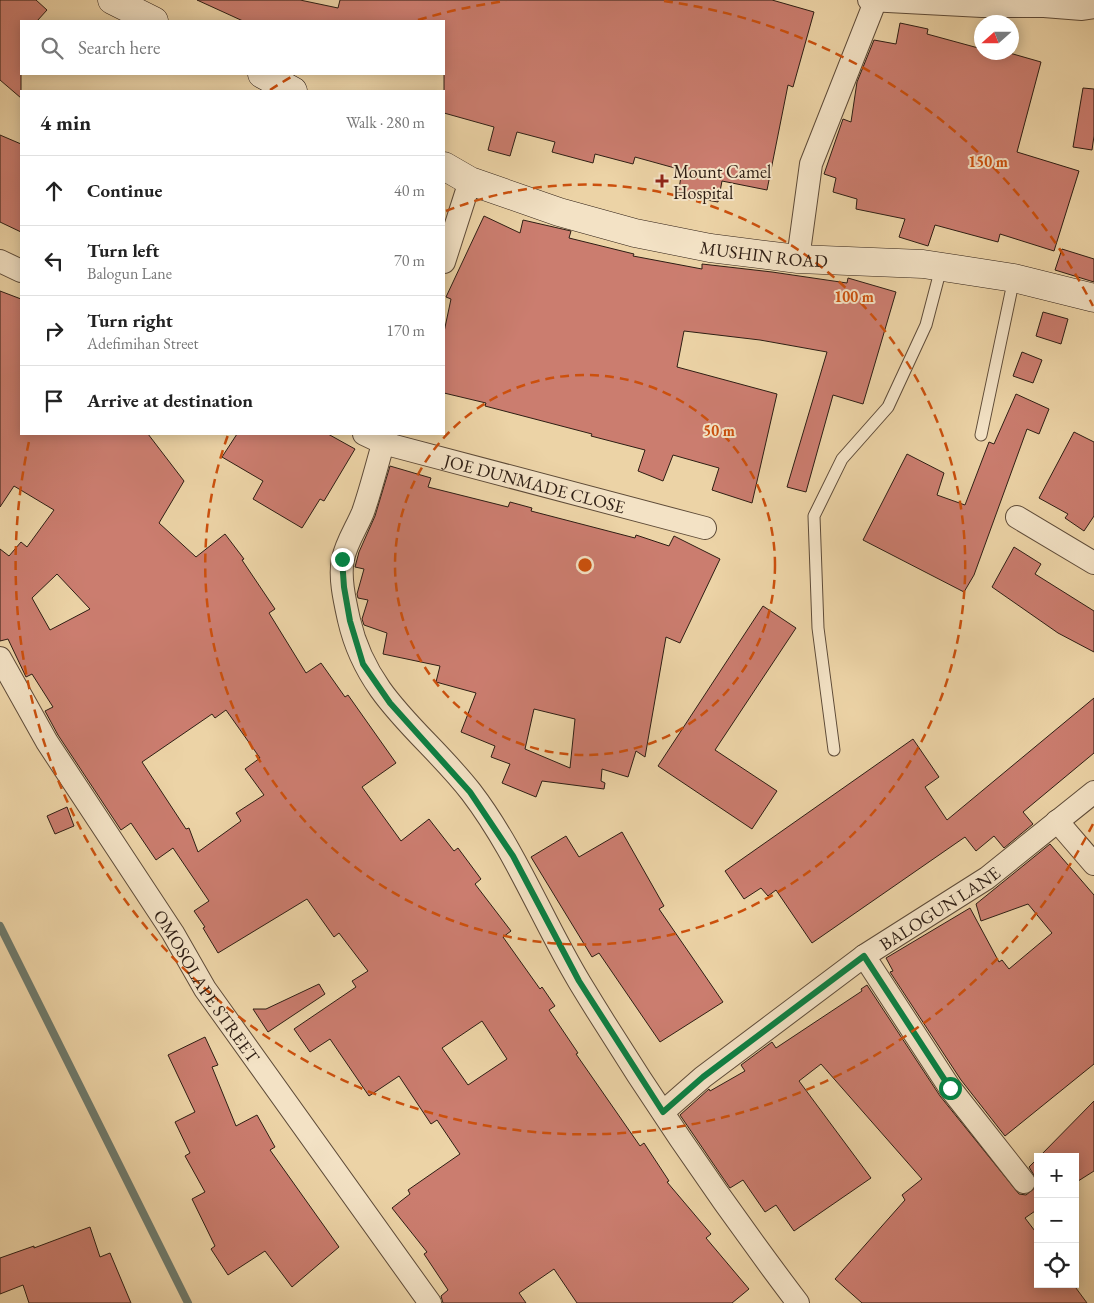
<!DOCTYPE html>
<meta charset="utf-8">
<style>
:root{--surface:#fff;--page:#f2f2f2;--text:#222;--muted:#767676;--line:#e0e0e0}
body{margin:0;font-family:"EB Garamond",serif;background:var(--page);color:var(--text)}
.controls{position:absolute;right:15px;bottom:15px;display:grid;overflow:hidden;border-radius:0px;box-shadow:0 2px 12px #0003}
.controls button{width:45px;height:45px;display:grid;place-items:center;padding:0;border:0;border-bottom:1px solid var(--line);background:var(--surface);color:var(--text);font:25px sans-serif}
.compass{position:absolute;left:974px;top:15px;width:45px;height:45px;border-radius:50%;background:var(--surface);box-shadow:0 2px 12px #0003;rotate:249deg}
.stop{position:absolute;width:15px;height:15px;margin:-11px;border:4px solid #0b8043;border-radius:50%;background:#fff}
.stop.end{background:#0b8043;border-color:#fff;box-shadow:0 1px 5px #0008}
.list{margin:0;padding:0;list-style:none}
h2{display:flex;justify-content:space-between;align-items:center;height:65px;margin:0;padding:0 20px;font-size:21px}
h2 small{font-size:16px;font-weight:400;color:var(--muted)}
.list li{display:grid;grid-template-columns:32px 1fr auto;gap:15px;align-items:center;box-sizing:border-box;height:70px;padding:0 20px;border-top:1px solid var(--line)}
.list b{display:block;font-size:19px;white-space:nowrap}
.list p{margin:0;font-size:16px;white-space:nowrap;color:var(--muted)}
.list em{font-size:16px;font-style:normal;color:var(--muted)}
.icon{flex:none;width:28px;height:28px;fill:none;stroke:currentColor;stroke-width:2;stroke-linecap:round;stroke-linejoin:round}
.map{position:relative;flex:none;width:1094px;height:1303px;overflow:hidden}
.search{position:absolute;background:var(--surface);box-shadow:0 2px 12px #0003;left:20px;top:20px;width:425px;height:55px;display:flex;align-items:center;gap:12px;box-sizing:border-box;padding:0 18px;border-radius:0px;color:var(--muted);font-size:19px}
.panel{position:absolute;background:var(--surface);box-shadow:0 2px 12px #0003;left:20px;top:90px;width:425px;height:345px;border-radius:0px}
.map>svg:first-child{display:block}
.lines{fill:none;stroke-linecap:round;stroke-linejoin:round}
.stream{stroke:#6e7a6c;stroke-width:8}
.building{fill:#cb7d6f;stroke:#2e1e14;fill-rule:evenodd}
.lane-casing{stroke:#5e4b38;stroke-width:13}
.street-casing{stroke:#5e4b38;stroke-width:24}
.secondary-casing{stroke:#2e1e14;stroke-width:29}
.lane{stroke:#f3e2c5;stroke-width:11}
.street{stroke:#f3e2c5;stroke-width:22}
.secondary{stroke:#f3e2c5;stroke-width:28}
.route{stroke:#0b8043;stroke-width:6}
.ring{fill:none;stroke:#cc500d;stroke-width:2.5;stroke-dasharray:9 6}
.poi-dot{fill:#8f2418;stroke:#f3e2c5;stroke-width:2}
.labels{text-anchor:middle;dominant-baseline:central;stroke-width:4;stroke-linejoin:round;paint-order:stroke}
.poi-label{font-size:18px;fill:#2e1e14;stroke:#f3e2c5;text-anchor:start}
.street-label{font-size:18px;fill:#2e1e14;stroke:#f3e2c5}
.centre{fill:#cc500d;stroke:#f3e2c5;stroke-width:2.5}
.ring-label{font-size:15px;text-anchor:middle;font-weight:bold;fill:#cc500d;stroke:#f3e2c5;stroke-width:4;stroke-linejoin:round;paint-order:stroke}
</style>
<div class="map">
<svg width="1094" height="1303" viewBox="0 0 1094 1303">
<rect width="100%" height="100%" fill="#ecd3a6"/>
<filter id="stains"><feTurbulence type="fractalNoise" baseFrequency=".004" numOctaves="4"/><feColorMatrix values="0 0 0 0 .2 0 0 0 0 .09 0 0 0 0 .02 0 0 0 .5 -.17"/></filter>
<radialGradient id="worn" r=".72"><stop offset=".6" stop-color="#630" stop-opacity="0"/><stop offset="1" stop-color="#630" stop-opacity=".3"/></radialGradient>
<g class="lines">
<!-- stream -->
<path class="stream" d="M0,926l188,377"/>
</g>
<!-- building -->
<g class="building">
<path d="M0,0h36l11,10 -10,11h-16v77l-21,-18z"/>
<path d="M197,0h103l38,8 2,-8h432l42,12 -21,75 -5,-2 -21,105 -45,-9 -4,21 -40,-7 4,-25 -47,-13 -2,7 -38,-10 -2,9 -41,-11 3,-10 -38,-10 -7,24 -22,-6 6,-23 -50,-14v-92h-201z"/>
<path d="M900,23l28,6 -1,5 55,15v3h24l35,10 -24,90 62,19 -25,80 -54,-17 -2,8 -63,-17 -7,21 -29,-9 6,-18 -49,-10 1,-10 -24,-7 3,-14 -12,-4 19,-55 8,3 6,-40 17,-42 22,4z"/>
<path d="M1083,88l11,1v47l-2,14 -19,-3z"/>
<path d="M0,135l21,9v88l-21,-10z"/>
<path d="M484,216l36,17 3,-13 48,11 -2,7 65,16 -1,2 69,13v-5l70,8 75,11 1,-5 48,14 -33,112 -30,-9 -27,97 -19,-5 40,-135 -67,-12 -76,-9 -7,36 100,27 -25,109 -40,-13 7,-22 -46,-13 -10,26 -25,-10 7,-21 -54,-14 1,-2 -107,-28 1,-3 -42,-10v-61l7,-33 -5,-2z"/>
<path d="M1062,249l32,10v23l-39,-12z"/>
<path d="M0,291l21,8v135h127l36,47 -25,42 37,34 29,-23 19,25 -2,1 33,49 -6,4 37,60 15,-10 24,34 3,-2 48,68 -34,24 39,54 28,-22 25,32 4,-3 23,31 -6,5 36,47 -8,6 37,52 2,-2 13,19 -6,4 29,43 -2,1 64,92 4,-3 25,38 -2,1 44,52 -5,4 43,51 -17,14h-155l-23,-34 -35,24 7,10h-83l-2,-7 7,-6 -24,-36 3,-2 -35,-44 18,-14 -2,-4 52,-36 -23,-34 -6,4 -32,-48 -30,20 -39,-57 -20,13 -16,-23 62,-42 -4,-6 16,-10 -29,-38 -5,4 -27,-38 -89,54 -15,-25 2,-1 -11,-16 15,-10 -36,-53 -17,12 -25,-37 -10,7 -63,-95 -13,-24 8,-4 -21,-33 -6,3 -18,-38 -8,2v-92l9,7 12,-14 6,5 27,-37 -40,-24 -14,21zM57,574l33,35 -40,21 -18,-32zM226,710l34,48 -15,11 19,26 -28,18 5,8 -43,31 -9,-24 -3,1 -44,-67 70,-48 3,4zM482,1021l25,38 -39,26 -26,-37z"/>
<path d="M1043,312l25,7 -7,25 -25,-8z"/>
<path d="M1022,352l20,8 -9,23 -20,-7z"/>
<path d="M1016,394l33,15 -10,25 -12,-5 -53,146 -10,17 -101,-52 44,-86 37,19 -7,22 28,10 24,-63 5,2z"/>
<path d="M1074,432l20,10v74l-10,15 -19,-13 3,-4 -29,-16z"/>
<path d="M237,434h91l27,15 -31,52 -4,-2 -18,29 -49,-29 10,-18 -41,-24z"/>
<path d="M390,466l41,12 -3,9 80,20 2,-5 22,6 -1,3 104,27 1,-3 33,11 5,-10 46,23 -40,84 -14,-6 -21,120 -9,-6 -8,26 -26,-8 -1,12 4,2 -1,6 -62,-8 -6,16 -34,-14 8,-19 -19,-7 4,-11 -34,-14 15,-39 -40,-11 4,-16 -57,-12 4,-21 -23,-8 -2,-6 6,-19 -10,-2 -1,-4 7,-25 -9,-2 4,-15 16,-36zM534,709l41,10 -5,49 -45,-19z"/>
<path d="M1014,547l27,17 -6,10 59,37v41l-36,-19 -66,-46z"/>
<path d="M763,606l33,22 -81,122 62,41 -25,38 -94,-63z"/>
<path d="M1094,698v55l-71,59 10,12 -29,24 -10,-12 -18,15 -11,-14 -153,106 -36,-53 -8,6 -7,-8 -17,11 -19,-28 188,-132 26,38 -14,10 22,33z"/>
<path d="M67,807l7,19 -19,8 -8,-18z"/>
<path d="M622,832l42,74 -5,3 64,93 -63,40 -61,-89 -7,4 -61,-100 35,-21 13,21z"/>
<path d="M1050,844l44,51v169l-89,72 -44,-56 -71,-108 3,-1 -7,-13 84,-50 29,54 3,-2 7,9 43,-36 -24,-29 -47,17 -5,-17z"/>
<path d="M319,984l6,10 -57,38 -15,-23h13z"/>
<path d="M867,985l73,111 79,98 7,1 10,-8 1,-7 -8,-13 9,-9v51l-13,9 13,17v49h35l14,19h-225l-27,-24 70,-79 -3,-5 20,-16 -101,-115 -22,17 72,97 -77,53 -18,-26 -11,7 -22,-32 -13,8 -7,-10 -43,-63 29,-26 1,2 35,-20 -4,-6 31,-23 4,6 86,-57 -1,-2z"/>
<path d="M205,1037l13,28 -6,2 24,59 21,-11 18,32 -5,3 69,97 -47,40 -27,-36 -37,24 -17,-26 4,-3 -23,-47 13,-7 -20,-36 5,-3 -15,-31 20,-10 -27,-57z"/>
<path d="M1094,1101v70l-19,12v-26h-36z"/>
<path d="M90,1227l10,30 10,-4 21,50h-102l-6,-18 -23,9v-36l34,-12v2z"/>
</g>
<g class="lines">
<defs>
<g id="lane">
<path d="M981,435l33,-157"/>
<path d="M834,750l-16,-122 -4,-112 28,-57 46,-52 38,-82 15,-57"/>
</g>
<g id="street">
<path d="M869,0l113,6h62l38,3 12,-2"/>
<path d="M798,259l13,-95 64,-162"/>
<path d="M0,261l21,10"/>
<path d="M444,262l26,-81"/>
<path id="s1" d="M364,434l19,9 322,85"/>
<path d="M386,434c-8,26 -14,52 -23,78 -6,15 -17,31 -20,47 -4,18 2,43 6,61 18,79 76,113 122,172 45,59 71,128 109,191 67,110 140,217 218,320"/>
<path d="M1017,517l77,46"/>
<path id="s2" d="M0,658l47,84 126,191 32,56 225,314"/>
<path d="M1057,821l37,43"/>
<path d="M864,956l86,132 74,94"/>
<path id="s3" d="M663,1112l40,-35 161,-121 123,-78 107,-86"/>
</g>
<g id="secondary">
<path d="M112,0l42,21"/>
<path d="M262,74l31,17"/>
<path id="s4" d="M444,166l26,15 89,31 76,21 75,15 88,11 125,5 91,14 80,20"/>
</g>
</defs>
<!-- lane casing -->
<use href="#lane" class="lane-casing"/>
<!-- street casing -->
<use href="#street" class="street-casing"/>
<!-- secondary casing -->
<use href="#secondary" class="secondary-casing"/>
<!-- lane -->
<use href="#lane" class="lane"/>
<!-- street -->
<use href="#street" class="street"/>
<!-- secondary -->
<use href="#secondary" class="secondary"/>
</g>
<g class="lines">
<!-- route -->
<path class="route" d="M342,559l2,28 6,34 13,43 27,39 80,89 43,64 66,125 84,131 40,-35 161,-121 86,132"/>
</g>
<!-- distance rings -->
<g class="ring">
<circle cx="585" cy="565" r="190"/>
<path d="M446 211A380 380 0 1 1 228 435"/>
<path d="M1093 824A570 570 0 0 1 30 437M270 90A570 570 0 0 1 296 74M418 20A570 570 0 0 1 506 1M664 1A570 570 0 0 1 1093 306"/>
</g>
<!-- markers -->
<path class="poi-dot" d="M659.5 173.5h5v5h5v5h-5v5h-5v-5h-5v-5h5z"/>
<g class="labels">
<!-- poi labels -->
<g class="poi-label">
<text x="673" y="171">Mount Camel<tspan x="673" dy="21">Hospital</tspan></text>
</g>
<!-- street labels -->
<g class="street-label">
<text stroke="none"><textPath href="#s4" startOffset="334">MUSHIN ROAD</textPath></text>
<text stroke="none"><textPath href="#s1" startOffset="178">JOE DUNMADE CLOSE</textPath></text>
<text stroke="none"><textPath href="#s3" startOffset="344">BALOGUN LANE</textPath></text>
<text stroke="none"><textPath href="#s2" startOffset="388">OMOSOLAPE STREET</textPath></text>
</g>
</g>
<circle cx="585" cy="565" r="8" class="centre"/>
<g class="ring-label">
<text x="988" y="167">150 m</text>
<text x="854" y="302">100 m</text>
<text x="719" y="436">50 m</text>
</g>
<rect width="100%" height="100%" filter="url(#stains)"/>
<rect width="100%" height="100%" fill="url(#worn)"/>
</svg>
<div class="controls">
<button>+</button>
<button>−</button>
<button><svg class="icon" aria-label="locate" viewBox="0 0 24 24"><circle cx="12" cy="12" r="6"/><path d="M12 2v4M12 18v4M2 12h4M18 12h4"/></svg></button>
</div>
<svg class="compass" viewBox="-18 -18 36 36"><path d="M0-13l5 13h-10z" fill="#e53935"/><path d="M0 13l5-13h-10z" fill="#767676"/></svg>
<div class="stop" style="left:950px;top:1088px"></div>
<div class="stop end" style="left:342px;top:559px"></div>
<div class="search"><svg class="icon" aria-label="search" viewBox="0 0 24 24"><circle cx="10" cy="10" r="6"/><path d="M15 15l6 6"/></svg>Search here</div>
<section class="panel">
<h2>4 min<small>Walk · 280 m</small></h2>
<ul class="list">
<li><svg class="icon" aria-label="ahead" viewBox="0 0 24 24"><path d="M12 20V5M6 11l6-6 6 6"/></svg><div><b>Continue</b></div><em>40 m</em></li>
<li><svg class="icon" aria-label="left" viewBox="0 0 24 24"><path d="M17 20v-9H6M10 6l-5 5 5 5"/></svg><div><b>Turn left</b><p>Balogun Lane</p></div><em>70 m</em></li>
<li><svg class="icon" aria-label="right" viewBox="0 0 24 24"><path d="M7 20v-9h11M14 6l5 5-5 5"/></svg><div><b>Turn right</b><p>Adefimihan Street</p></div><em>170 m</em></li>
<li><svg class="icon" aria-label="arrive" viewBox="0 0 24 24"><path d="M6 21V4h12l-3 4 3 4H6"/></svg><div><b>Arrive at destination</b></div></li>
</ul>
</section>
</div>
